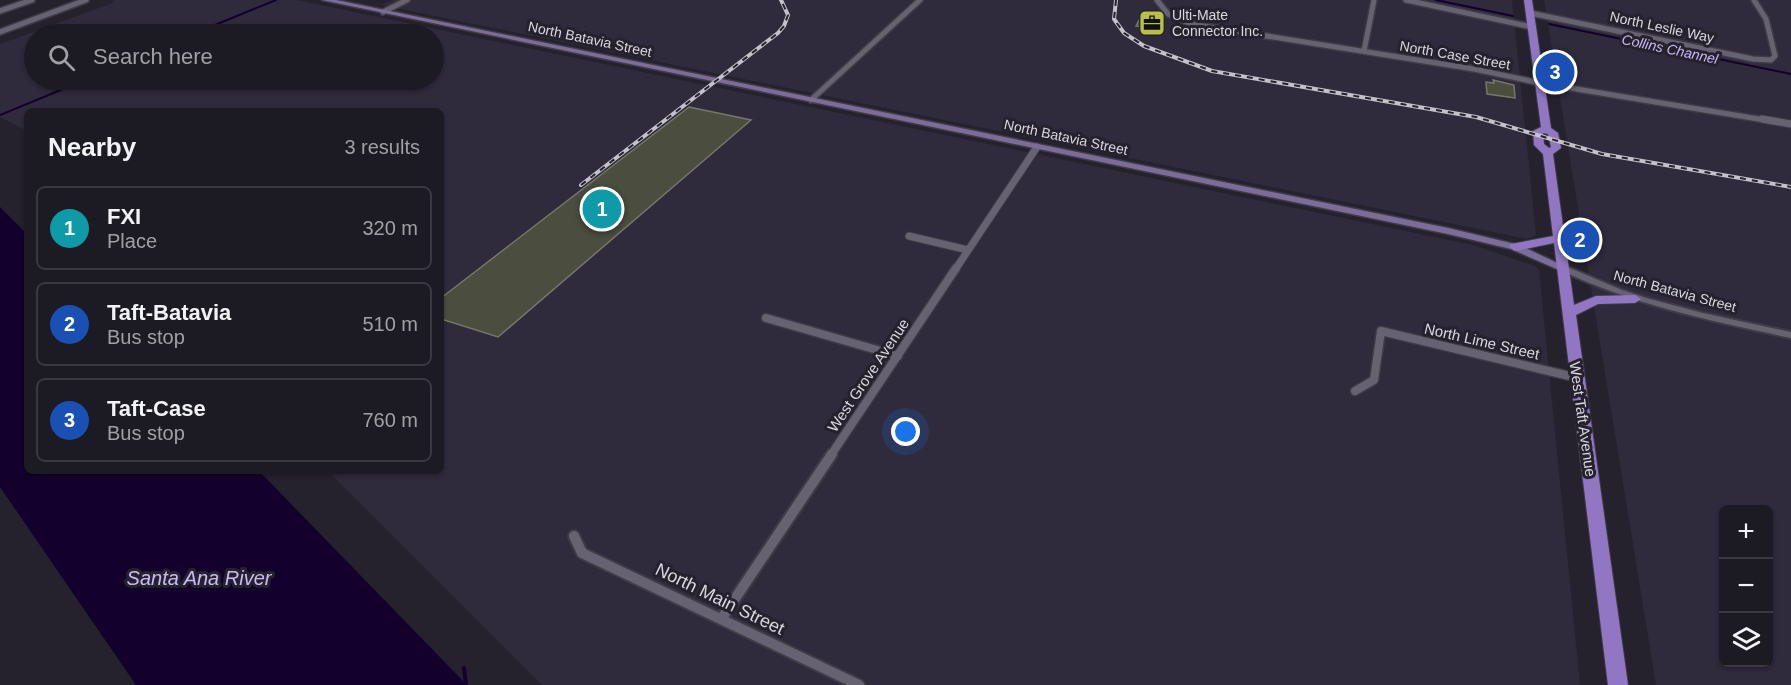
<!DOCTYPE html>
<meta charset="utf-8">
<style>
:root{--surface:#1c1a22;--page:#25232a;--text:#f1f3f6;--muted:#a0a1a5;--line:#3a3840;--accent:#b7c148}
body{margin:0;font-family:Helvetica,sans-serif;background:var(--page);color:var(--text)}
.controls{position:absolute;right:18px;bottom:18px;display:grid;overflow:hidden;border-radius:9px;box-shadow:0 2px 4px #0004}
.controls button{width:54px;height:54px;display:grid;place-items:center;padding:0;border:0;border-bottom:2px solid var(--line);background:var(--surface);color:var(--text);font:30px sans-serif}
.you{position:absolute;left:906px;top:432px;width:21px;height:21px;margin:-15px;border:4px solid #fff;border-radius:50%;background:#1a73e8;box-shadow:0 0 0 9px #1a73e833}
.badge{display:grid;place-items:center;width:39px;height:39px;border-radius:50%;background:var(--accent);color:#fff;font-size:20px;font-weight:700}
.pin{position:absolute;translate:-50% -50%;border:3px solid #fff;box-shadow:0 2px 6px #0006}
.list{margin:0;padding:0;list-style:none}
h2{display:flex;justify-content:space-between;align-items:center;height:78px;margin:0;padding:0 24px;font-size:26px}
h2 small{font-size:20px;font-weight:400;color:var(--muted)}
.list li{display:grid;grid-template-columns:39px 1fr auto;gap:18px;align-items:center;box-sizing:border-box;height:84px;margin:0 12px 12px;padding:0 12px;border:2px solid var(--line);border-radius:9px}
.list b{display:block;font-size:22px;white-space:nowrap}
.list p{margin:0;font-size:20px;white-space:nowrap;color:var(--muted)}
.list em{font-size:20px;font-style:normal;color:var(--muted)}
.icon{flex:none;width:33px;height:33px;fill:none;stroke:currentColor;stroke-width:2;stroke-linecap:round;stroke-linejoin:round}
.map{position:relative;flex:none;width:1791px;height:685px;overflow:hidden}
.search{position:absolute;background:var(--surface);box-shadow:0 2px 4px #0004;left:24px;top:24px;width:420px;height:66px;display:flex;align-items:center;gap:15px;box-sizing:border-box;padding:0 21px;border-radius:33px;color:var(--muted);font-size:22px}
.panel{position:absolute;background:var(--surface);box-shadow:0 2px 4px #0004;left:24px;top:108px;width:420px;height:366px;border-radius:9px}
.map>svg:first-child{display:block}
.built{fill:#2f2a3c;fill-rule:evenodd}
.water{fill:#13002d}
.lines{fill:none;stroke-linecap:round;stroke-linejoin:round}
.stream-far1{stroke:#13002d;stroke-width:2}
.stream{stroke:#13002d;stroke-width:4}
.building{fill:#4b4d3f;stroke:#757869;stroke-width:1.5}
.minor-far3-casing{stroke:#3f3c46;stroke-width:8}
.minor-far2-casing{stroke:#3f3c46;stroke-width:9}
.minor-far1-casing{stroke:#3f3c46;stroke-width:11}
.minor-casing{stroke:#3f3c46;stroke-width:14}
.tertiary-casing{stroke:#3f3c46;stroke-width:4}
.secondary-casing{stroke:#3f3c46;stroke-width:3}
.primary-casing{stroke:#3f3c46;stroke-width:2}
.minor-far3{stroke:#666271;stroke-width:5}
.minor-far2{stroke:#666271;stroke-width:7}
.minor-far1{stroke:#666271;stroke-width:8}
.minor{stroke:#666271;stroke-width:10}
.tertiary{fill:#666271;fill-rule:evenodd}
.secondary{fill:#7b6c9a;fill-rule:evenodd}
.primary{fill:#9177c3;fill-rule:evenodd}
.rail-casing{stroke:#c3c1ca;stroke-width:4}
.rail{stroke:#25222e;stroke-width:2;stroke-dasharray:6;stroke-linecap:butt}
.labels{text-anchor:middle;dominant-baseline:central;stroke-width:6;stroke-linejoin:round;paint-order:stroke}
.far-poi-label{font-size:14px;fill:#d9d7e0;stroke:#25222e;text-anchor:start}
.far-street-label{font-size:14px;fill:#d9d7e0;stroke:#25222e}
.far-water-label{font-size:14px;font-style:italic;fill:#cbb9f6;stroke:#25222e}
.street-label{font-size:15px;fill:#d9d7e0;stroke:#25222e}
.near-street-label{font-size:18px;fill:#d9d7e0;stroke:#25222e}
.near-water-label{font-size:20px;font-style:italic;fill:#cbb9f6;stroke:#25222e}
</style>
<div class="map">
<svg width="1791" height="685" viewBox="0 0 1791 685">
<rect width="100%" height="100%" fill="#25222e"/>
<!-- built -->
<g class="built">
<path d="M114,0h183l1176,245 62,21 4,4 41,415h-1038l-214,-214h113v-360h-414v20l-27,-14v-73l110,-40zM34,34h400v46h-400z"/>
<path d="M393,0h1119l24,235 -9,4 -1146,-234z"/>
<path d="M1544,0h247v685h-135zM1724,510h44v152h-44z"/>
</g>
<!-- water -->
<path class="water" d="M0,207l27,27v237h232l208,214h-331l-136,-198z"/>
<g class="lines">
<!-- stream-far1 -->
<g class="stream-far1">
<path d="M1436,0l77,16"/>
<path d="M1549,24l242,50"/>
<path d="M193,34l83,-34"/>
<path d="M0,115l85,-35"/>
</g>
<!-- stream -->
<path class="stream" d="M464,668l2,17"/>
</g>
<!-- building -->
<g class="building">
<path d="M1142,15l18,2 -5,12 -19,-3z"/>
<path d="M1493,80l21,5 1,13 -28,-4 -1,-12 8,1z"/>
<path d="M689,107l62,13 -253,217 -57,-18v-21z"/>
</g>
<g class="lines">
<defs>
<g id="minor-far3">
<path d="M1157,0l11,14 23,10 283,45 66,14 231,38"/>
<path d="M1406,0l126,27"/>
<path d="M0,11l32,-11"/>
<path d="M383,12l24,-12"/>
<path d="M1530,13l223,46 18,1 4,-4 -9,-37 -12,-19"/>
<path d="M0,32l86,-32"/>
<path d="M1364,51l10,-51"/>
<path d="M811,100l109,-100"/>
</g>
<g id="minor-far2">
<path d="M1762,119l29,5"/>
<path d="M909,236l59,14"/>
<path d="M955,270l82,-123"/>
</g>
<g id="minor-far1">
<path d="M766,318l132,38"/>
<path d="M1355,391l19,-11 7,-49 197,47"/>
<path d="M831,455l125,-187"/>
</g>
<g id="minor">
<path d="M574,536l8,17 277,132"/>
<path d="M722,618l110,-164"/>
</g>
<path id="tertiary" d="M1563,265l59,25 28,9 53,14 88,19v6c-79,-17 -158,-33 -231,-68l-2,-2z"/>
<path id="secondary" d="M322,0h14l1112,228 71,17 49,23 -1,2h-8l-48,-21 -63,-15z"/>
<path id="primary" d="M1524,0h8l19,128 7,5 3,15 -8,6 21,151 22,-9 39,-1 6,4 -6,4 -37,1 -22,11 52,370h-20l-54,-442 -39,8 -6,-4 2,-3 42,-8 -10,-82 -9,-9 -1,-14 8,-4zM1543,133l5,1 3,13 -2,1 -5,-4z"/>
</defs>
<!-- minor-far3 casing -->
<use href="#minor-far3" class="minor-far3-casing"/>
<!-- minor-far2 casing -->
<use href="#minor-far2" class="minor-far2-casing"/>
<!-- minor-far1 casing -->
<use href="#minor-far1" class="minor-far1-casing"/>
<!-- minor casing -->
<use href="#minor" class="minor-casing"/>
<!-- tertiary casing -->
<use href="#tertiary" class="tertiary-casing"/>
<!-- secondary casing -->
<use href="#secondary" class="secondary-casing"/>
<!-- primary casing -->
<use href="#primary" class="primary-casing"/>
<!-- minor-far3 -->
<use href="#minor-far3" class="minor-far3"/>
<!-- minor-far2 -->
<use href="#minor-far2" class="minor-far2"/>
<!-- minor-far1 -->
<use href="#minor-far1" class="minor-far1"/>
<!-- minor -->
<use href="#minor" class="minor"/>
<!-- tertiary -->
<use href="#tertiary" class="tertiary"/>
<!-- secondary -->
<use href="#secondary" class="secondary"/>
<!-- primary -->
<use href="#primary" class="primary"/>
<defs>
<g id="rail">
<path d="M1116,0l-2,19 10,14 20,13 68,25 264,46 126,37 189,33"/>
<path d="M581,185l197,-152 6,-7 4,-11 -7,-15"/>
</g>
</defs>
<!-- rail casing -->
<use href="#rail" class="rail-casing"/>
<!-- rail -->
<use href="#rail" class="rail"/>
</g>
<!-- icons -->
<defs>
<symbol id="office-square" viewBox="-11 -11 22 22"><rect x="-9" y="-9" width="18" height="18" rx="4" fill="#b7c148" stroke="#25222e"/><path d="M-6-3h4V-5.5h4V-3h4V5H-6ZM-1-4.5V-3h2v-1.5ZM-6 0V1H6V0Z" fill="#111"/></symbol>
</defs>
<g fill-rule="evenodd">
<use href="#office-square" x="1137" y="8" width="30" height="30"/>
</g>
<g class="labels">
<!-- far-poi labels -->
<g class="far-poi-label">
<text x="1172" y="15">Ulti-Mate<tspan x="1172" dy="16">Connector Inc.</tspan></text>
</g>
<!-- far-street labels -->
<g class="far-street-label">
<text transform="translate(1662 27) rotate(12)">North Leslie Way</text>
<text transform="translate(590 39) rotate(12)">North Batavia Street</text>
<text transform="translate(1455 55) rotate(10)">North Case Street</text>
<text transform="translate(1066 137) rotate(12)">North Batavia Street</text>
<text transform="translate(1675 291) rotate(15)">North Batavia Street</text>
</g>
<!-- far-water labels -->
<g class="far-water-label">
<text transform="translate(1670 49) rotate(12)">Collins Channel</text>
</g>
<!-- street labels -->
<g class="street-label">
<text transform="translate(1482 341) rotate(13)">North Lime Street</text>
<text transform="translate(868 375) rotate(-56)">West Grove Avenue</text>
<text transform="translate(1583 419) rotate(82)">West Taft Avenue</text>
</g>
<!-- near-street labels -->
<g class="near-street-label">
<text transform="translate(720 599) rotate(26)">North Main Street</text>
</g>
<!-- near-water labels -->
<g class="near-water-label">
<text x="199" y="578">Santa Ana River</text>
</g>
</g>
</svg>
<div class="controls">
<button>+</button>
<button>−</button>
<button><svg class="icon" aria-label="layers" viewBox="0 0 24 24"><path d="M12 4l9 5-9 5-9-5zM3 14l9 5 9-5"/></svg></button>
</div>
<div class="you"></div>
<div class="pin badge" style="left:602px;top:209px;background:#0f9aa8">1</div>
<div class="pin badge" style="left:1580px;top:240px;background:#1a4fb4">2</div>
<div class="pin badge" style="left:1555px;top:72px;background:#1a4fb4">3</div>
<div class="search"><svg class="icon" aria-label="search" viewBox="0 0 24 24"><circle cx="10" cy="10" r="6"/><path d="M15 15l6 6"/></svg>Search here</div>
<section class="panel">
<h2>Nearby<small>3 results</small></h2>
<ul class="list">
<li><span class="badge" style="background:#0f9aa8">1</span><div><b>FXI</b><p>Place</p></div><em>320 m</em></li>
<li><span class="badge" style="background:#1a4fb4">2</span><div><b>Taft-Batavia</b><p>Bus stop</p></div><em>510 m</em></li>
<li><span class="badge" style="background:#1a4fb4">3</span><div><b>Taft-Case</b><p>Bus stop</p></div><em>760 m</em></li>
</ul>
</section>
</div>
